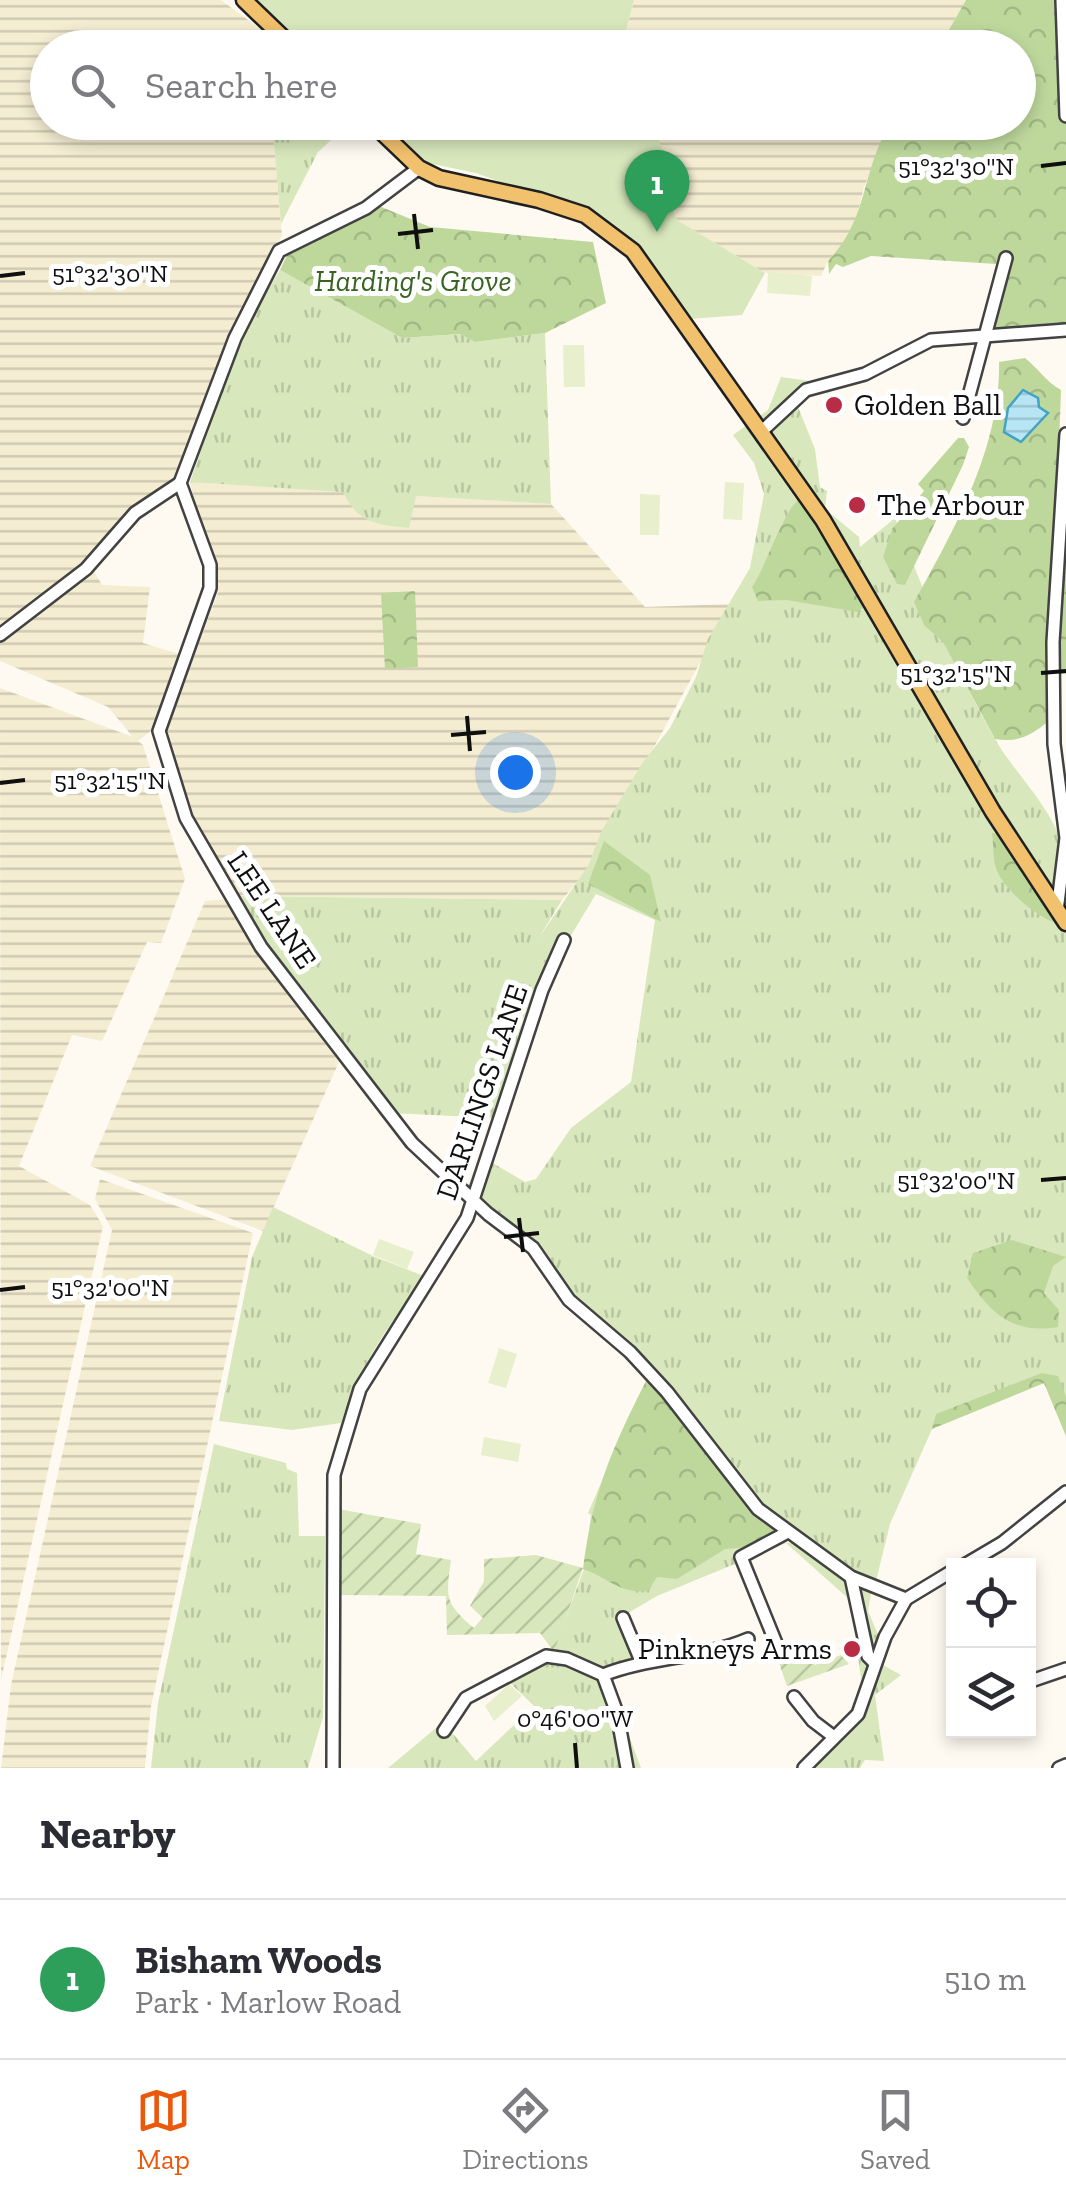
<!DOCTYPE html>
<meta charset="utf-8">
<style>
:root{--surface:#fff;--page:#f2f2f3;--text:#2b2b33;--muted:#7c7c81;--line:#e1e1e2;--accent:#ea580c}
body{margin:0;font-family:"Zilla Slab",serif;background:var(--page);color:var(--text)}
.controls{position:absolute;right:30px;bottom:30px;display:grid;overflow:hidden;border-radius:0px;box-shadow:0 5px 15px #0003}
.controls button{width:90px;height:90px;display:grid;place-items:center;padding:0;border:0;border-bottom:2px solid var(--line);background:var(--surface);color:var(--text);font:50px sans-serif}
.you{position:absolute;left:515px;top:772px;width:35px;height:35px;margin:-25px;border:8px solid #fff;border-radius:50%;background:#1a73e8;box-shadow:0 0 0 15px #1a73e833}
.badge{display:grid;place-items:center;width:65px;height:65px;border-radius:50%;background:var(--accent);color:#fff;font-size:32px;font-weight:700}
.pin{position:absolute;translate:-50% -82px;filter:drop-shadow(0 2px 5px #0008)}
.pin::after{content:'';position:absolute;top:52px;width:35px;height:30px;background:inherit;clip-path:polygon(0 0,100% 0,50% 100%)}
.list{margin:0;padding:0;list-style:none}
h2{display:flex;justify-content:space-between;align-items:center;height:130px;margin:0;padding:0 40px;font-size:42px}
h2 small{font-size:32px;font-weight:400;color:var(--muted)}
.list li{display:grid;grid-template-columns:65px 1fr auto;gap:30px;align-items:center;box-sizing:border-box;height:160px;padding:0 40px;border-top:2px solid var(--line)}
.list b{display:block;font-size:38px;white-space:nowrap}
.list p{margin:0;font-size:32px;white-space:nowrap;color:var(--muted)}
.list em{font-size:32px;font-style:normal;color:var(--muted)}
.icon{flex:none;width:55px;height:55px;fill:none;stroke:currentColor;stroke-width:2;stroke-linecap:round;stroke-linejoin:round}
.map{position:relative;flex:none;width:1066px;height:1768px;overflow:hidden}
.search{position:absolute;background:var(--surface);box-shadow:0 5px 15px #0003;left:30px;right:30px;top:30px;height:110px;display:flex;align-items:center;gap:25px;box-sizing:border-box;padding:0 35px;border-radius:55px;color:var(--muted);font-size:38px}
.sheet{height:290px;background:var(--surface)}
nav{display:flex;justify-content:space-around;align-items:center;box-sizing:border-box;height:140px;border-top:2px solid var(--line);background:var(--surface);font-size:28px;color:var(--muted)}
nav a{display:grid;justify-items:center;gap:5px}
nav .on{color:var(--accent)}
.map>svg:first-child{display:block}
.farmland{fill:url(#farmland-rules)}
.grass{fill:url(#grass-tufts);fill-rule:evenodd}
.forest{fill:url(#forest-crowns)}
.park{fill:#d8e8bc}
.garden{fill:url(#garden-furrows)}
.pitch{fill:#e8efcd}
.water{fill:url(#water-rules);stroke:#42a3c7;stroke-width:2.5}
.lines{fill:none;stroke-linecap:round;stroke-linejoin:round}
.minor-casing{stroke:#424242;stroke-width:16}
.major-casing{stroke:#202020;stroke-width:19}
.minor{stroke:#fff;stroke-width:11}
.major{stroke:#f2c16e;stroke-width:14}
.ticks{fill:none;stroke:#0f0f0f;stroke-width:4}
.poi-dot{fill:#b92c45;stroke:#fff;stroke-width:4}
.labels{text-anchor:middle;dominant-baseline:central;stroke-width:10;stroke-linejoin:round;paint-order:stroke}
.park-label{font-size:30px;font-style:italic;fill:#386421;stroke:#fff}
.poi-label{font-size:30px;fill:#0f0f0f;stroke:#fff;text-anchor:start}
.street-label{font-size:30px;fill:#0f0f0f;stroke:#fff}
.ticks-label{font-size:25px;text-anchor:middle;fill:#0f0f0f;stroke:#fff;stroke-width:10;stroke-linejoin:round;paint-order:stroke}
</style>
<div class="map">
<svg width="1066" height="1768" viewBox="0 0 1066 1768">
<defs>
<pattern id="farmland-rules" width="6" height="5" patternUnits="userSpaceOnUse" patternTransform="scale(2.5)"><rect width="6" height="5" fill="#f4edd2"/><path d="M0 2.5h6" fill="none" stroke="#d0cab3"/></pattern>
<pattern id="grass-tufts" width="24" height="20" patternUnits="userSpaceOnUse" patternTransform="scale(2.5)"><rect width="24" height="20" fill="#d8e8bc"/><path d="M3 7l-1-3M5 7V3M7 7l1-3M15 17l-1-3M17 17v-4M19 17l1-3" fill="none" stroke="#b8c6a0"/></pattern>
<pattern id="forest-crowns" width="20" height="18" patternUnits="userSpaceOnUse" patternTransform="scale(2.5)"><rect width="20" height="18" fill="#bed89c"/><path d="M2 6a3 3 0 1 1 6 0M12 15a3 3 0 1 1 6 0" fill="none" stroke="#a2b885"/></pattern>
<pattern id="garden-furrows" width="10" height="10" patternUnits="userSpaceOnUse" patternTransform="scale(2.5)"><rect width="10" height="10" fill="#d8e8bc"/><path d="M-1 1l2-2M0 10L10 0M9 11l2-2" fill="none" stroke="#b8c6a0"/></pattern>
<pattern id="water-rules" width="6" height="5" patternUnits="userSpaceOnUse" patternTransform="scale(2.5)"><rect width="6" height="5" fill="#b8e5f4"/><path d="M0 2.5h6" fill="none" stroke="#9dc3d0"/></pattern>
</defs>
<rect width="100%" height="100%" fill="#fefaf1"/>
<!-- farmland -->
<g class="farmland">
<path d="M0,0h221l42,31 2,16 -217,1v74l224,1 10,113 -53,97 -50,139 -58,49 -38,44 -83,62z"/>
<path d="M634,0h332l-27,47 -317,1z"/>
<path d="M652,123h239l-27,64 -11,46 -25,28 -7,15 -56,-3 -88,-53 -17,-36 6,-24z"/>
<path d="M190,482l361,22 94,103 87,-3 -145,266 -25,30 -324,-4 -46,-82 -26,-82 52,-140v-29l-19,-36z"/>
<path d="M94,571l8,14 48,2 -7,56 39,12 -27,73 -17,13 5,4 42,134 -24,64 -14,-1 -45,99 -30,-6 -53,131 71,39 13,21 -102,454 -1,-992 133,49 -25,-30 -108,-46v-19z"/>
<path d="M228,899l29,53 82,110 -76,169 -173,-65 115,-265z"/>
<path d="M100,1179l153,54 -102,473 -6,62h-144l10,-83 101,-455 -17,-31z"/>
</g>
<!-- grass -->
<g class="grass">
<path d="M272,123h78l-32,29 -37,72z"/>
<path d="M280,270l122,68 59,-4 14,8 70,-9 6,171 -135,-8 -7,32c-31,-3 -52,-5 -66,-36l-153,-10 52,-150z"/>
<path d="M781,377l36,5 -23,15 21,52 5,38 7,4 -2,18 34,28 1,10 35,-29c29,74 58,146 97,216 24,43 63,74 74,123v579l-22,-53 -112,46 -42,95 -14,57 -22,-8 -93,-64 -71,-92 -116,-116 -31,-40 -76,-72 27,-71 -103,-5 -125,-170 -28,-47 324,4 -24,39 50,-73 13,-34 42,-70 27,-34 26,-51 12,-38 42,-71 14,-74 -10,-31 -21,-28 35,-25zM596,894l59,26 -24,162 -60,46 -35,51 -11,3 -34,-20 58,-190z"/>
<path d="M273,1207l100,49 56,22c-41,43 -69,89 -88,145l-49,7 -73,-9 33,-164z"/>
<path d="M214,1444l72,19 1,6 10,4 2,63h26l-2,181 -15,51h-157l7,-65z"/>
<path d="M604,1476l177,62 5,5 -129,53 -34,20 18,48 -29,9 -3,9 32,86h-253l55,-46 33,39 58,-55 -28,-27 36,-27 12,-3 30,-80 7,-54 -3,-2z"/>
<path d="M786,1543h9l77,45 -4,23 13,30 -7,19 27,15 -26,20 9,66 -19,-1 -5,8h-64l63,-62 4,-14 -13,-92z"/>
</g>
<!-- forest -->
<g class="forest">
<path d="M966,0h100v324l-4,3 -82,2 20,-60 -4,-5 -125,-8 -28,11 -7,-3 -7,10 -1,-13c42,-44 32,-90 63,-138l127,-1v-74l-79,-1z"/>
<path d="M379,206l51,21 163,15 13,61 -61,30 -70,9 -15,-8 -58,4 -122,-68 8,-17z"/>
<path d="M1025,358c14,11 20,23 36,32l-12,331c-18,14 -30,22 -54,18l-52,-97 -19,-17 -10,-23c40,-72 87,-155 85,-240z"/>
<path d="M958,438h6l5,9 -6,18 -58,120 -8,-1 -14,-27 9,-28 32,-38 -6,-7z"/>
<path d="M1066,477v197h-10z"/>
<path d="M800,499l68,103 -10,10 -72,-12 -28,1 -6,-14c14,-20 32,-79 48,-88z"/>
<path d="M415,591l3,76 -33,2 -4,-76z"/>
<path d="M992,833l8,1 59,90c-20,-5 -52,-32 -61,-51 -6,-12 -4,-27 -6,-40z"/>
<path d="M604,841l46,34 11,47 -73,-38z"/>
<path d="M1012,1240l54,17 -13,9 -9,27 15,17 -1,17c-46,8 -68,-15 -91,-49l6,-25z"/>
<path d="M1042,1373l16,3 8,21v39l-22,-53 -112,46 4,-15z"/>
<path d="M647,1379l25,21 107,131 -31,16 -23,2 -48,30 -20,-2 -9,14c-29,3 -41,-14 -65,-22 9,-76 30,-123 64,-190z"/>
</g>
<!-- park -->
<g class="park">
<path d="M255,0h379l-12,47 -318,1z"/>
<path d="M382,123h270l15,38 -7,23 17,36 88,53 -23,42 -52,4 -53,-74 -52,-32 -109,-40 -53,-11z"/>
</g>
<!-- garden -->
<g class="garden">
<path d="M338,1509l83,15 -5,30 35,6c-5,38 -7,42 23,68l9,-10 -13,-12 14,-25v-22l52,-4 47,13 -29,84 -14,-19 -93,2 -1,-39 -107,-1z"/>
<path d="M810,1652l5,13 26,-10 8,9 -62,22 -8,-23z"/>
</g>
<!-- pitch -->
<g class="pitch">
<path d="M768,272l44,4 -2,20 -43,-3z"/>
<path d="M563,345h21l1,42h-21z"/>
<path d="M725,482l19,1 -2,37 -19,-1z"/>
<path d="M640,494l20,1 -1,40h-19z"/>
<path d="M379,1239l35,13 -7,17 -34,-14z"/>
<path d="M499,1348l18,6 -11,34 -18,-5z"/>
<path d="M484,1437l37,7 -3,18 -37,-7z"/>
<path d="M509,1684l13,12 -28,25 -9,-15z"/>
</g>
<!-- water -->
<path class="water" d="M1023,390l15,8 1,9 9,6 -27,29 -17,-10 4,-24z"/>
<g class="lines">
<defs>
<g id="minor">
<path d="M1062,0l4,116"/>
<path d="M419,168l-53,40 -87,43 -44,87 -55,145 30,82v23l-51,143 27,87 75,129 151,196 76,71 45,34 36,52 61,52 37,40 91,117 93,68 55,22"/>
<path d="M963,418l43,-160"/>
<path d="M762,431l44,-41 59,-16 66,-34 135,-10"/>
<path d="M0,635l86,-66 49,-56 45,-30"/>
<path d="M1057,911l9,-73 -12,-94 -1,-102 13,-208"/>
<path d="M963,1566l39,-23 64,-51"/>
<path d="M851,1577l17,79 7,7"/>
<path d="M623,1618l18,43"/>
<path d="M780,1653l-39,-96 45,-24"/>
<path d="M603,1675c48,-19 98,-16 145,-36"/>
<path d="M1028,1682l38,-13"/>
<path d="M794,1697l19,24 21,16"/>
<path d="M444,1731l22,-33 80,-42 21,3 36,16 14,38 10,55"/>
<path d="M333,1768l1,-293 26,-86 107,-171 75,-228 22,-50"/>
<path d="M804,1768l54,-54 27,-77 21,-38 48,-29"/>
<path d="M1059,1768l7,-3"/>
</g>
<g id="major">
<path d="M244,0l50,48"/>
<path d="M371,122l48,46 20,10 100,22 46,15 48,36 190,269 170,292 73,111"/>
</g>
</defs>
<!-- minor casing -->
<use href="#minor" class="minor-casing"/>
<!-- major casing -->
<use href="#major" class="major-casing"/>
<!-- minor -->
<use href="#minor" class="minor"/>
<!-- major -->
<use href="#major" class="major"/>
</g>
<!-- ticks -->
<path class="ticks" d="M1041,166l25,-3M414,214l4,35M398,234l35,-4M0,276l25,-3M1041,673l25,-2M467,716l3,35M451,735l35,-3M0,783l25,-3M1041,1180l25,-2M519,1218l4,34M504,1237l35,-4M0,1290l25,-3M575,1743l2,25"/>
<!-- markers -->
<g class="poi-dot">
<circle cx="834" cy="405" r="10"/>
<circle cx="857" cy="505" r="10"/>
<circle cx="852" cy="1649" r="10"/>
</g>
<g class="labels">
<!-- park labels -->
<g class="park-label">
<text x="413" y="281">Harding's Grove</text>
</g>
<!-- poi labels -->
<g class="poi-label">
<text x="854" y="405">Golden Ball</text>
<text x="877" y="505">The Arbour</text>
<text x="832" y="1649" text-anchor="end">Pinkneys Arms</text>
</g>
<!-- street labels -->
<g class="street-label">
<text transform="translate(272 910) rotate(56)">LEE LANE</text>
<text transform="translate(482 1092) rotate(-71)">DARLINGS LANE</text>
</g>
</g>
<g class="ticks-label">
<text x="956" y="175">51°32'30"N</text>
<text x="110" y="282">51°32'30"N</text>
<text x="956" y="682">51°32'15"N</text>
<text x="110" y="789">51°32'15"N</text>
<text x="956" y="1189">51°32'00"N</text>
<text x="110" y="1296">51°32'00"N</text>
<text x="575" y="1727">0°46'00"W</text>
</g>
</svg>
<div class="controls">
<button><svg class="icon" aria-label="locate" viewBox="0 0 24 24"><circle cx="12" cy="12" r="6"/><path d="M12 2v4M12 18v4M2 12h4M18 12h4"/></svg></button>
<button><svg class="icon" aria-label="layers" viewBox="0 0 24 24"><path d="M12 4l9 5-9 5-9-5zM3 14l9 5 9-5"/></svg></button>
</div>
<div class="you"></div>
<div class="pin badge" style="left:657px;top:232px;background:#2e9e5b">1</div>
<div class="search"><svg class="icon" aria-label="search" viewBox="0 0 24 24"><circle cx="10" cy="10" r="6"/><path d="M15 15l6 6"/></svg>Search here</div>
</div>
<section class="sheet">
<h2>Nearby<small></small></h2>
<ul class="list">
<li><span class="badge" style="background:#2e9e5b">1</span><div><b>Bisham Woods</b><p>Park · Marlow Road</p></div><em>510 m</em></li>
</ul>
</section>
<nav>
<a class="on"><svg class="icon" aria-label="map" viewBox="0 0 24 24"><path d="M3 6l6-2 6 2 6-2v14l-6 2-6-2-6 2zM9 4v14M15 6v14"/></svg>Map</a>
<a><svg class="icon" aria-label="directions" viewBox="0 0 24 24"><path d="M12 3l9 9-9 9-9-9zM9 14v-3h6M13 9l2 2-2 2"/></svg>Directions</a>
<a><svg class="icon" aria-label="saved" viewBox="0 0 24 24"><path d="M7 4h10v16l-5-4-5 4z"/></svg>Saved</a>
</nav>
